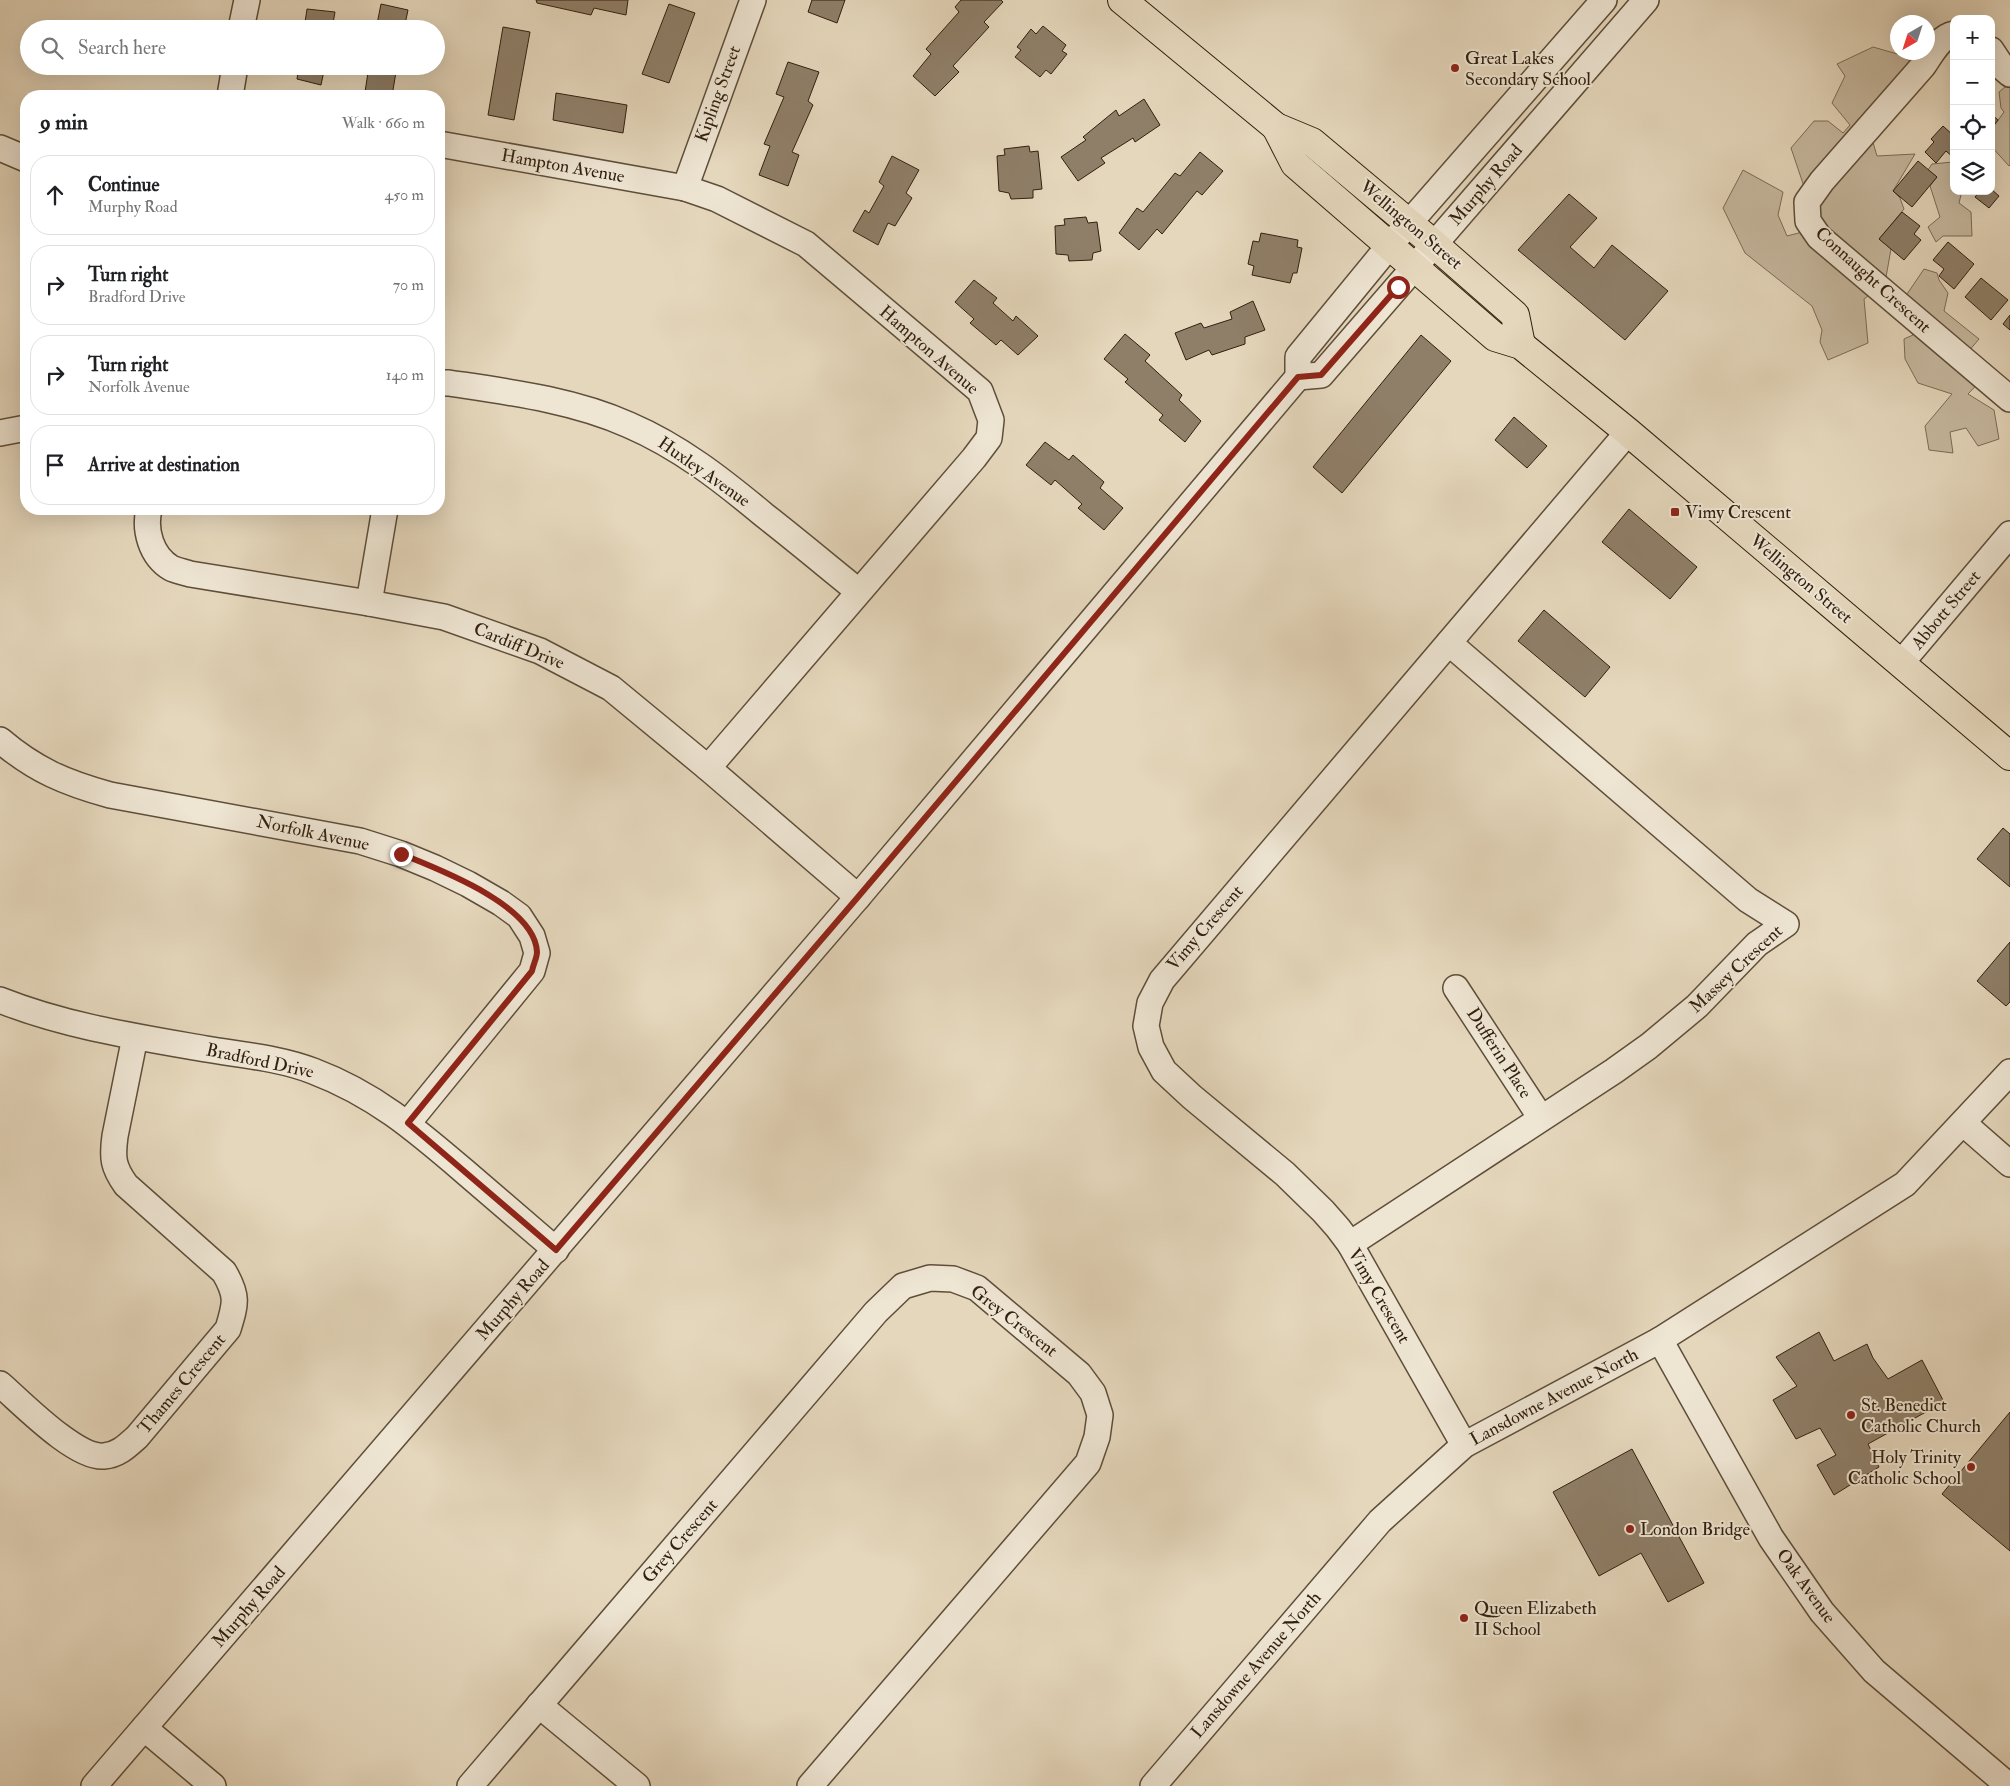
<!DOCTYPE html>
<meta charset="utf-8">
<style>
:root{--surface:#fff;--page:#f6f6f6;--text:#202124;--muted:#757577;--line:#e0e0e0}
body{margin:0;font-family:"IM FELL Double Pica",serif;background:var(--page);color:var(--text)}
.controls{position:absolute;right:15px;top:15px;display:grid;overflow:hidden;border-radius:10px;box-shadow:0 5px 20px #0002}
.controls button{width:45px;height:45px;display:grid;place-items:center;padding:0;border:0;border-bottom:1px solid var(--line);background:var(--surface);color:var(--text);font:25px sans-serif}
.compass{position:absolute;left:1890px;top:15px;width:45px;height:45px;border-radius:50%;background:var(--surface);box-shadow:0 5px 20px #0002;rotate:219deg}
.stop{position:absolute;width:15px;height:15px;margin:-11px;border:4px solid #8f2418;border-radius:50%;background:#fff}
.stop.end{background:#8f2418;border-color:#fff;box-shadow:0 1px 5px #0008}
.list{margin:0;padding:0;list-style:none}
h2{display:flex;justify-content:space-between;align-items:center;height:65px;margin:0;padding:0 20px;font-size:21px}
h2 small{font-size:16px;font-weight:400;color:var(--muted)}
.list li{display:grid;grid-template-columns:32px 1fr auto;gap:15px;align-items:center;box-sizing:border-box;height:80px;margin:0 10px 10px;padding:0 10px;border:1px solid var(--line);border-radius:20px}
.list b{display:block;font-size:19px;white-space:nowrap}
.list p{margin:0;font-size:16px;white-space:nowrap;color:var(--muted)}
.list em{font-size:16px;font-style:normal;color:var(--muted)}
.icon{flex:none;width:28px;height:28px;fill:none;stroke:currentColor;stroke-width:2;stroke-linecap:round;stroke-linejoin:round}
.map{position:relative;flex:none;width:2010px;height:1786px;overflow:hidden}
.search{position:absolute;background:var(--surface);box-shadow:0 5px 20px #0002;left:20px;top:20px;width:425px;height:55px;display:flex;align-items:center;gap:12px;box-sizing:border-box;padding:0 18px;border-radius:28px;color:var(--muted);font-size:19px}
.panel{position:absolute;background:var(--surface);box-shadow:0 5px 20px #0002;left:20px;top:90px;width:425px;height:425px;border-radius:20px}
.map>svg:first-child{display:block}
.green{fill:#c6b89f;stroke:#7c6c57}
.building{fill:#8f7f69;stroke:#31200f}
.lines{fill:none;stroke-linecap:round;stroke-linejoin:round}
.minor-casing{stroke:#5e4e3a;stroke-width:28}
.major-casing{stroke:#31200f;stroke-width:30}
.minor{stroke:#eee5d3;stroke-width:25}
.major{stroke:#e5d7bc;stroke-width:28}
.route{stroke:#8f2418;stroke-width:6}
.poi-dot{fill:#8f2418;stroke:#eee5d3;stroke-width:2}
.labels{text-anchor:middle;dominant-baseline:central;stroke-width:4;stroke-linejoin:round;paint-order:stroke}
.poi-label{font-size:18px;fill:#31200f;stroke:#eee5d3;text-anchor:start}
.street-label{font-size:18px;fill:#31200f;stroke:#eee5d3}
</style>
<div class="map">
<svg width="2010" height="1786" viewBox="0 0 2010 1786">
<rect width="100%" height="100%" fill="#e5d7bc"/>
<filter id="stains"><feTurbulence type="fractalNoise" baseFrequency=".004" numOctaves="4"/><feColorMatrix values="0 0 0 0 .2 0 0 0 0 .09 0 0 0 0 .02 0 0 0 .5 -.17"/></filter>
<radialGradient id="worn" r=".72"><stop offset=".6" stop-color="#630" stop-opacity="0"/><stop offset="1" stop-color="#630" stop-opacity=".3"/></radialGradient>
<!-- green -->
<g class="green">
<path d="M1873,47l28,8 17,12 -52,52 11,37 38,-2 -22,37 7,7 4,11 -25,30 12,10 -6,34 -21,16 4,44 -40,17 -8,-18 2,-12 -10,-24 -67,-53 -22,-45 20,-38 40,22 -5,23 9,21 31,-8 -27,-80 23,-27h14l15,12 7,-8 -18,-22 13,-27 -8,-12z"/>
<path d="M2010,86v79l-1,1 -18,-20v-16l13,-18 -3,-4 -2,-16 6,-5z"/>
<path d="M1953,162l1,29h8l-3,12 12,9 1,24h-29l-7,6 -8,-15 12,-10 -10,-31 7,-9 -9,-7 4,-6z"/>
<path d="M1924,269l13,4 2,7 9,13 -4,18 35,28 -11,13 19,22 -19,20 26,16 5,29 -21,7 -12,-18 -16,4 3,21 -24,-3 -4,-24 27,-32 -34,-11 -13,-24 -1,-20 9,-4 -8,-12 -4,-20z"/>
</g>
<!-- building -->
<g class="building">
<path d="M536,0h92l-2,15 -32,-7 -3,7 -54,-12z"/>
<path d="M812,0h33l-8,23 -29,-11z"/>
<path d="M961,0h40l2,2 -19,20 5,5 -36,39 6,6 -24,24 -22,-20 18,-22 -5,-5 33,-37 -4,-5z"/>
<path d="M381,4l27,6 -4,19h-28z"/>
<path d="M669,4l26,9 -26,70 -27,-9z"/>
<path d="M307,9l28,3 -3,17h-28z"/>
<path d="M1043,26l23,19 -4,6 5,3 -16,20 -5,-4 -6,7 -25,-20 6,-7 -4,-3 14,-18 5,5z"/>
<path d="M503,27l27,5 -16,88 -26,-5z"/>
<path d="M788,62l31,10 -11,29 5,4 -21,47 7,3 -11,31 -29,-11 11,-29 -6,-2 20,-47 -8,-3z"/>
<path d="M299,66h26l-4,19 -24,-6z"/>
<path d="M369,66h28l-5,30 -27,-4z"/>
<path d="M556,93l71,12 -4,28 -70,-13z"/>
<path d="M1144,99l16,26 -25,17 -2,-4 -32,20 4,5 -27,18 -17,-24 25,-17 -3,-3 33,-27 3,6z"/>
<path d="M1991,114l7,6 -7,9z"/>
<path d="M1943,126l11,10v22l-8,-7 -10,12 -11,-11 9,-10 -3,-3z"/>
<path d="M1029,146l1,6 8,-1 4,38 -9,1v8l-22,1 -2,-6 -10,-2 -2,-35 8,-1 -1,-6z"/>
<path d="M1200,152l23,19 -21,24 -5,-4 -35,43 -5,-5 -18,21 -20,-17 18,-25 6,4 32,-39 5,3z"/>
<path d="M892,156l27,14 -13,23 6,5 -17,28 -7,-3 -10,22 -25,-14 12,-21 4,3 15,-27 -5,-4z"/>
<path d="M1918,161l19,16 -25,30 -19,-16z"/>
<path d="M1991,189l8,7 -10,12 -14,-11 5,-6h11z"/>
<path d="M1569,194l28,24 -27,29 24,21 18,-23 56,46 -43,49 -107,-90z"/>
<path d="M1902,212l18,14 -6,8 7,6 -17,20 -25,-21z"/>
<path d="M1086,217l2,6 9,-1 4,29 -8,2 -1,7 -23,1 -1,-6 -12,-1 -1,-28 10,-1 -1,-6z"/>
<path d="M1261,233l37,7 -1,7 5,1 -5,25h-4l-3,10 -38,-8 2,-9 -6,-2 5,-23 6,1z"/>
<path d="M1948,242l26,22 -20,25 -15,-13 5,-7 -11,-9z"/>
<path d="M1981,278l27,22 -17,20 -26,-23z"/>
<path d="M974,280l23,18 -4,5 20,18 3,-5 22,20 -20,19 -17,-15 -5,5 -26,-22 4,-4 -19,-17z"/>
<path d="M1253,301l12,29 -20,7v7l-33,11 -3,-5 -23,10 -11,-27 26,-10 3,5 28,-9 -2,-7z"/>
<path d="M2010,315v15l-7,-6z"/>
<path d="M1125,334l25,21 -5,6 37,34 -3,5 22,21 -16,21 -26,-22 4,-5 -38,-33 3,-3 -24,-20z"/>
<path d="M1421,335l30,26 -109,132 -29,-26z"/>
<path d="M1514,417l33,29 -20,22 -32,-28z"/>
<path d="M1045,442l24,18 4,-5 31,27 -4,6 23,20 -19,22 -26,-22 4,-4 -27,-24 -4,5 -25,-20z"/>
<path d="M1629,509l68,58 -27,32 -68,-57z"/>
<path d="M1544,610l66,57 -25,30 -67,-56z"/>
<path d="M2003,828l7,6v53l-33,-28z"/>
<path d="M2010,942v60l-4,4 -29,-25z"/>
<path d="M1819,1332l15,29 33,-17 6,14 15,21 34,-19 22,42 -76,42 11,23 -45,28 -17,-30 19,-10 -16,-27 -24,11 -23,-39 24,-14 -21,-29z"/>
<path d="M2010,1412v139l-68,-57z"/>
<path d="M1632,1449l72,134 -36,19 -27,-49 -42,23 -46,-84z"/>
</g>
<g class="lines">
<defs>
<g id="minor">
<path d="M241,29l6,-29"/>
<path d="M1954,34c-15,3 -23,21 -31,32l-101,115 -15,21 1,19 11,16 191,162"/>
<path d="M1991,50l12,18 7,6"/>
<path d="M230,96l5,-30"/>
<path d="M439,144l246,44 32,11 89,45 174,147 11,29 -2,18 -15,20 -266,310"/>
<path d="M0,148l26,11"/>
<path d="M685,188l68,-188"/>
<path d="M1298,377l23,-2 325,-375"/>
<path d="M439,383h10c60,9 124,17 180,42 51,22 93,55 135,90 32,25 63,51 94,76"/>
<path d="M0,433l26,-5"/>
<path d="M149,509c-5,21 2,47 22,59 6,3 14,4 19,6l179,29 75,14 96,34 71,37 97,80 150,129"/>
<path d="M369,603l16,-94"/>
<path d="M1901,663l109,-129"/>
<path d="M0,740c35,30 66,43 110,55l250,46 41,13 34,14 33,16 33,19 18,13 13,20 5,17 -5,18 -124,152"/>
<path d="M1456,988l85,130"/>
<path d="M0,1000c65,26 137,37 206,49 35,6 74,9 107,22 61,23 102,58 151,100 30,26 61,52 92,79"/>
<path d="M1963,1123l47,41"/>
<path d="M1350,1244l264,-173 35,-25 48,-40 60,-62 29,-20 -38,-24 -299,-257"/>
<path d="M1660,1340l111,198 51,74 52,59 135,115"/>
<path d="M0,1384c22,19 76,75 104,72 14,-1 23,-10 33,-19l91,-108c8,-26 10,-33 -4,-57l-98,-87c-13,-18 -14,-27 -11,-49l20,-99"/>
<path d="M1464,1445l-114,-201 -12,-16 -15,-17 -38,-37 -93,-77 -28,-26 -13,-24 -5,-21 4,-23 12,-23 466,-548"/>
<path d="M539,1705l98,81"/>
<path d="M144,1728l69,58"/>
<path d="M94,1786l764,-889 440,-520v-20l91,-111 215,-246"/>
<path d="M470,1786l406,-474 27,-26 27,-8 23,1 24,9 102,86 14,19 7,22 -3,22 -9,26 -278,323"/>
<path d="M1153,1786l227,-265 84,-76 196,-105 245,-156 105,-112"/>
</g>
<g id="major">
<path d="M1122,0l154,127 36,15 123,103 80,70 6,30"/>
<path d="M1276,127l19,37 200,173 26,8 107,87 382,324"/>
</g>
</defs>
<!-- minor casing -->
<use href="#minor" class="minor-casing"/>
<!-- major casing -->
<use href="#major" class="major-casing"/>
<!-- minor -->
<use href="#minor" class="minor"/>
<!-- major -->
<use href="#major" class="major"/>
</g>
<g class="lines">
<!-- route -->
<path class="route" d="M401,854c37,15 134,51 136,98 0,6 -4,13 -5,19l-124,152 148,127 302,-353 440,-520 23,-2 77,-88"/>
</g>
<!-- markers -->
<g class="poi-dot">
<circle cx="1455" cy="68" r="5"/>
<rect x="1670" y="507" width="10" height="10" rx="2.5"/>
<circle cx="1851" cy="1415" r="5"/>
<circle cx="1971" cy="1467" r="5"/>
<circle cx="1630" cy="1529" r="5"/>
<circle cx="1464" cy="1618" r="5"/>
</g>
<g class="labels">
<!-- poi labels -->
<g class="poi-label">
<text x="1465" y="58">Great Lakes<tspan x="1465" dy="21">Secondary School</tspan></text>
<text x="1685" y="512">Vimy Crescent</text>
<text x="1861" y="1405">St. Benedict<tspan x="1861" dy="21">Catholic Church</tspan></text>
<text x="1961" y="1457" text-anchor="end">Holy Trinity<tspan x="1961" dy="21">Catholic School</tspan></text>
<text x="1640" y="1529">London Bridge</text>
<text x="1474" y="1608">Queen Elizabeth<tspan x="1474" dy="21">II School</tspan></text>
</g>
<!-- street labels -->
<g class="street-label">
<text transform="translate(718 94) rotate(-70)">Kipling Street</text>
<text transform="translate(563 166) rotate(10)">Hampton Avenue</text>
<text transform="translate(1486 185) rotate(-49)">Murphy Road</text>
<text transform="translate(1411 225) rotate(40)">Wellington Street</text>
<text transform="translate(1873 280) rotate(42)">Connaught Crescent</text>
<text transform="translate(929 350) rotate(41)">Hampton Avenue</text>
<text transform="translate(704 472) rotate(35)">Huxley Avenue</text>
<text transform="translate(1801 579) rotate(40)">Wellington Street</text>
<text transform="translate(1946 610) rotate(-50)">Abbott Street</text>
<text transform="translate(519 646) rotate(22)">Cardiff Drive</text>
<text transform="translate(313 833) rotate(12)">Norfolk Avenue</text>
<text transform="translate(1205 928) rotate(-49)">Vimy Crescent</text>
<text transform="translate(1736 969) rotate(-43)">Massey Crescent</text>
<text transform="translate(1499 1053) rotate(57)">Dufferin Place</text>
<text transform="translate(260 1061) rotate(12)">Bradford Drive</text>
<text transform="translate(1379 1296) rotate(60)">Vimy Crescent</text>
<text transform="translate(513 1300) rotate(-49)">Murphy Road</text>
<text transform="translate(1014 1321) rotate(38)">Grey Crescent</text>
<text transform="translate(182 1384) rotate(-50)">Thames Crescent</text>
<text transform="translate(1554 1397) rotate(-28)">Lansdowne Avenue North</text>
<text transform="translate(680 1541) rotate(-49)">Grey Crescent</text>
<text transform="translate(1806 1586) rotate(54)">Oak Avenue</text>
<text transform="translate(249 1607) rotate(-49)">Murphy Road</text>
<text transform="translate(1256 1665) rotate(-49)">Lansdowne Avenue North</text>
</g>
</g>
<rect width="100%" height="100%" filter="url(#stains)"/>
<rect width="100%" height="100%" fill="url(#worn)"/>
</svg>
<div class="controls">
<button>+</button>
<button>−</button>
<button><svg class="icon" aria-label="locate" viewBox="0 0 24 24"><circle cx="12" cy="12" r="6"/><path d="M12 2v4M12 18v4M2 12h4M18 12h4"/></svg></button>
<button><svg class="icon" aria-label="layers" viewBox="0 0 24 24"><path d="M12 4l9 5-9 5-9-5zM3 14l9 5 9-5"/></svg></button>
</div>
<svg class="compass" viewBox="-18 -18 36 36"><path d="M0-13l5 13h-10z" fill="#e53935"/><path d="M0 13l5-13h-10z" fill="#757577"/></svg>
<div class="stop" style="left:1398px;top:287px"></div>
<div class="stop end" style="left:401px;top:854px"></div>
<div class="search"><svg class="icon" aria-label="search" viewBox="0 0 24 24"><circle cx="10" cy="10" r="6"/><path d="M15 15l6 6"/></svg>Search here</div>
<section class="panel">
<h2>9 min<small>Walk · 660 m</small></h2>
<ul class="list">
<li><svg class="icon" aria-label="ahead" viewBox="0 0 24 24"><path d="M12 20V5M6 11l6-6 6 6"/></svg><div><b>Continue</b><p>Murphy Road</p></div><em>450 m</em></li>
<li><svg class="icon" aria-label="right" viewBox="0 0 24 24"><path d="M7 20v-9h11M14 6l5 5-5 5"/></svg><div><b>Turn right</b><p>Bradford Drive</p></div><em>70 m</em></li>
<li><svg class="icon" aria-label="right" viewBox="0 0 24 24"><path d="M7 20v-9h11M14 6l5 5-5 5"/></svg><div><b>Turn right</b><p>Norfolk Avenue</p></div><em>140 m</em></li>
<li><svg class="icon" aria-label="arrive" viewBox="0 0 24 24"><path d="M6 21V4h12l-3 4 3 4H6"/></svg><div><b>Arrive at destination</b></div></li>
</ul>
</section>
</div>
